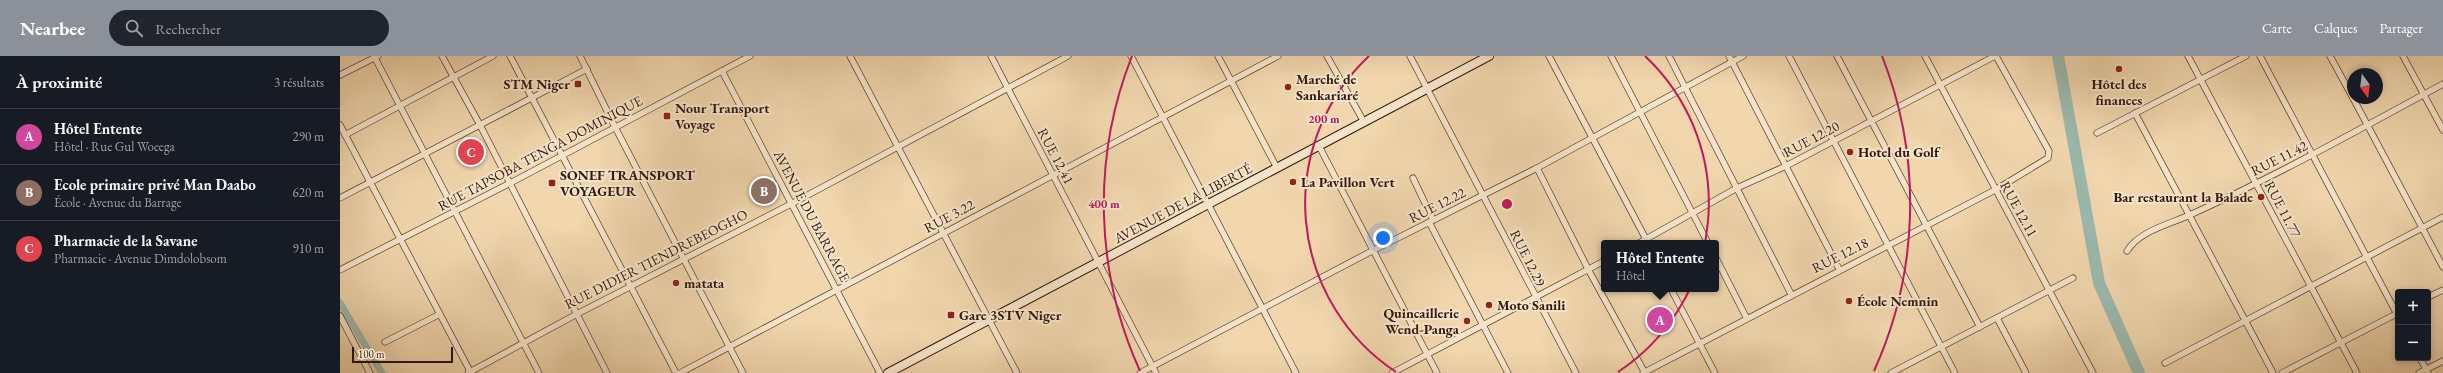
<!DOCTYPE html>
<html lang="fr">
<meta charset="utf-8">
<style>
:root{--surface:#171b24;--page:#20242c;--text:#f1f3f6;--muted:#9ea1a6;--line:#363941;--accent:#8c9099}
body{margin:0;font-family:"EB Garamond",serif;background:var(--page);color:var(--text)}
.controls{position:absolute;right:12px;bottom:12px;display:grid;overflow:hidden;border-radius:4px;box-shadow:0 2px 6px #0003}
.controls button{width:36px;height:36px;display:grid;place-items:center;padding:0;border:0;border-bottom:1px solid var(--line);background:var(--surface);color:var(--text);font:20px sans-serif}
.compass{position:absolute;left:2007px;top:12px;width:36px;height:36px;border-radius:50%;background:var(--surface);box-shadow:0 2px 6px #0003;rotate:166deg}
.scale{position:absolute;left:12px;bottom:10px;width:101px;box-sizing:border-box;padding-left:4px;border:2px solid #32180d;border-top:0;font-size:11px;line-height:14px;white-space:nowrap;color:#32180d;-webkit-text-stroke:3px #f6e4ca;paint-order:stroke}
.you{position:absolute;left:1043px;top:182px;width:14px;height:14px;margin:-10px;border:3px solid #fff;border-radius:50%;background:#1a73e8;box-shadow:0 0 0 6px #1a73e833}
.badge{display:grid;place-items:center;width:26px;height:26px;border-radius:50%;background:var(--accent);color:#fff;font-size:13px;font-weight:700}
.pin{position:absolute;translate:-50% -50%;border:2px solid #fff;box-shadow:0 1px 4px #0006}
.popup{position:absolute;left:1261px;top:184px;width:118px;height:52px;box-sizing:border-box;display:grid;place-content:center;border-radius:4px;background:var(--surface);filter:drop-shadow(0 1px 3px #0005);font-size:13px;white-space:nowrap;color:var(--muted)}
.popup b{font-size:15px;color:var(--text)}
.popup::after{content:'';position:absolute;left:50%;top:100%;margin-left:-8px;border:8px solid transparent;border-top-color:var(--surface)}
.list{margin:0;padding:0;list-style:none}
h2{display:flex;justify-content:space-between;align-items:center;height:52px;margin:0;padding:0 16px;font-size:17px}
h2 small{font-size:13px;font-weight:400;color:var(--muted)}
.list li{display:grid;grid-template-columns:26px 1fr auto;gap:12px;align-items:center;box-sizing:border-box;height:56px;padding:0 16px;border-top:1px solid var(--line)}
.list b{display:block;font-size:15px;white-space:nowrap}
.list p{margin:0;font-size:13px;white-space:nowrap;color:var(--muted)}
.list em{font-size:13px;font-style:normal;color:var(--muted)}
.icon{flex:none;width:22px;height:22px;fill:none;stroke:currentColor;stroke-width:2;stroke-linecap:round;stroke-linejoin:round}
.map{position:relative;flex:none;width:2103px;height:317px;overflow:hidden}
header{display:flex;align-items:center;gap:24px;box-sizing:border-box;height:56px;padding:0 20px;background:var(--accent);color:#fff}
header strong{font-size:19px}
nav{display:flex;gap:22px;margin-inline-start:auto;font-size:14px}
.search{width:280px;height:36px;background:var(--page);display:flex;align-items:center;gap:10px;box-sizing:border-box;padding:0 14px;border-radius:22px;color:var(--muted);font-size:15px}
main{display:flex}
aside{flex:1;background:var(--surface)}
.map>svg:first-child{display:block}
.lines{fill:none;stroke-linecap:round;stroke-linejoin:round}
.canal{stroke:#9bb9ae;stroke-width:7}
.river{stroke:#9bb9ae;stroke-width:12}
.minor-casing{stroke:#624835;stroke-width:7}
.secondary-casing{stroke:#32180d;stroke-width:10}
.minor{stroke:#f6e4ca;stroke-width:5.5}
.secondary{stroke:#f6e4ca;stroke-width:8}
.ring{fill:none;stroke:#c2185b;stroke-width:2}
.poi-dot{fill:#8f2418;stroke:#f6e4ca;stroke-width:1.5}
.labels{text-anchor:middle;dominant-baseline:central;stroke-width:4;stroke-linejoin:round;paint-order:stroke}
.poi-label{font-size:14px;font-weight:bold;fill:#32180d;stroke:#f6e4ca;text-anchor:start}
.street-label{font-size:14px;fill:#32180d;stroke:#f6e4ca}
.centre{fill:#c2185b;stroke:#f6e4ca;stroke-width:2}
.ring-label{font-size:12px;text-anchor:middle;font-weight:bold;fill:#c2185b;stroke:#f6e4ca;stroke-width:4;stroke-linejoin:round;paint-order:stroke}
</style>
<header>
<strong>Nearbee</strong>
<div class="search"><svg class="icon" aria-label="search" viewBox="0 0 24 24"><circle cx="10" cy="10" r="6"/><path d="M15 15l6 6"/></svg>Rechercher</div>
<nav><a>Carte</a><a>Calques</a><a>Partager</a></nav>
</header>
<main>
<aside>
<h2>À proximité<small>3 résultats</small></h2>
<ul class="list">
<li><span class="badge" style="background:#d1479c">A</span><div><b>Hôtel Entente</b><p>Hôtel · Rue Gul Woeega</p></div><em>290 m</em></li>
<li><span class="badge" style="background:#8d6e63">B</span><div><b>Ecole primaire privé Man Daabo</b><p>École · Avenue du Barrage</p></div><em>620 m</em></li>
<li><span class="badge" style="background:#e0444e">C</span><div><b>Pharmacie de la Savane</b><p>Pharmacie · Avenue Dimdolobsom</p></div><em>910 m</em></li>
</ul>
</aside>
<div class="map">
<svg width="2103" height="317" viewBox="0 0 2103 317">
<rect width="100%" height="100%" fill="#f1d6ae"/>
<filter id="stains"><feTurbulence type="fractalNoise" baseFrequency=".005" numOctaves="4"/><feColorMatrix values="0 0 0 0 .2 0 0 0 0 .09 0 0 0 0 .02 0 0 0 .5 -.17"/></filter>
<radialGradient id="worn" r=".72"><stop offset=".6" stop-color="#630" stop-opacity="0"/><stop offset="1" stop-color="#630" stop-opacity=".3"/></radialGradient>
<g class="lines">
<!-- canal -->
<path class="canal" d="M0,247l42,70"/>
<!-- river -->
<path class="river" d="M1718,0l41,227 40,90"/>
<defs>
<g id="minor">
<path d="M102,0l38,69 127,248"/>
<path d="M170,0l166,317"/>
<path d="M240,0l35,71 128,246"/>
<path d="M510,0l167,317"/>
<path d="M651,0l165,317"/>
<path d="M791,0l165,317"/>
<path d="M878,0l59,112"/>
<path d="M987,0l37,66"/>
<path d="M1070,0l166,317"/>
<path d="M1209,0l99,187"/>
<path d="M1271,0l97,187"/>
<path d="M1329,0l122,238"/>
<path d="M1389,0l110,213"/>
<path d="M1449,0l166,317"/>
<path d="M1497,0l143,271"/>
<path d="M1585,0l168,317"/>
<path d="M1848,0l169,317"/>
<path d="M1920,0l138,260"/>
<path d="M1990,0l23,42"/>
<path d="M2063,0l40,74"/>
<path d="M35,2l164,315"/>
<path d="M382,15l158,302"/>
<path d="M0,19l38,-19"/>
<path d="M2013,42l90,169"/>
<path d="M1795,57l138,260"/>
<path d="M0,69l131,248"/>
<path d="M1757,77l149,-77"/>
<path d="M5,79l148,-79"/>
<path d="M979,90l118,227"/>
<path d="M1197,112l51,101 57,104"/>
<path d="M1073,122l20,42"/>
<path d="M0,142l247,-129"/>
<path d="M1089,166l79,151"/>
<path d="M1299,187l98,-55 49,-22 209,-110"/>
<path d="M1787,195c13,-21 44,-27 65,-37 86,-39 168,-85 251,-130"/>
<path d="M1376,202l30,59"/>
<path d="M0,214l176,-90 234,-124"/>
<path d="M1331,233l44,84"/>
<path d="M2088,241l15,-7"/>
<path d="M0,260l30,57"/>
<path d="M1657,262l29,55"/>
<path d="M45,286l55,-28"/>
<path d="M2080,302l8,15"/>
<path d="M1825,307l278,-146"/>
<path d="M128,317l109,-59 214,-110 277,-148"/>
<path d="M340,317l598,-317"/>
<path d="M800,317l232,-122 165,-83 206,-112"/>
<path d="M1052,317l212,-112"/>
<path d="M1303,317l352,-183 53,-32 1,-7 -53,-95"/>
<path d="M1551,317l182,-95"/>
<path d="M1942,317l116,-60"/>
<path d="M2079,317l24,-12"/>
</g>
<path id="secondary" d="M548,317l601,-317"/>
</defs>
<!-- minor casing -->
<use href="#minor" class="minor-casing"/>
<!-- secondary casing -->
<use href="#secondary" class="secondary-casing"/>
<!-- minor -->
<use href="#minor" class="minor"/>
<!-- secondary -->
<use href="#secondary" class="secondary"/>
</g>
<!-- distance rings -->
<g class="ring">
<path d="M1056 316A202 202 0 0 1 1029 0M1305 0A202 202 0 0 1 1278 316"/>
<path d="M800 315A403 403 0 0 1 792 0M1542 0A403 403 0 0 1 1534 315"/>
</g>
<!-- markers -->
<g class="poi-dot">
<circle cx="1779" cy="13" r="4"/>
<rect x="234" y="24" width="8" height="8" rx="2"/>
<circle cx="948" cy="31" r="4"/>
<rect x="323" y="56" width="8" height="8" rx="2"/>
<circle cx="1510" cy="96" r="4"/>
<circle cx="953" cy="126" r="4"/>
<rect x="208" y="123" width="8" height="8" rx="2"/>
<circle cx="1921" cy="141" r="4"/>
<circle cx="336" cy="227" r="4"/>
<circle cx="1509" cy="245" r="4"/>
<circle cx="1149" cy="249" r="4"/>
<rect x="607" y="255" width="8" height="8" rx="2"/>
<circle cx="1127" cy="265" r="4"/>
</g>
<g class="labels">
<!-- poi labels -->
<g class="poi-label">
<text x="956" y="23">Marché de<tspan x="956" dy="16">Sankariaré</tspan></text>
<text x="230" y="28" text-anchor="end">STM Niger</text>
<text x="1779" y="28" text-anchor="middle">Hôtel des<tspan x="1779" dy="16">finances</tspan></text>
<text x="335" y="52">Nour Transport<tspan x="335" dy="16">Voyage</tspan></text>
<text x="1518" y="96">Hotel du Golf</text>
<text x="220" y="119">SONEF TRANSPORT<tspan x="220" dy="16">VOYAGEUR</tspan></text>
<text x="961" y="126">La Pavillon Vert</text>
<text x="1913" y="141" text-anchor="end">Bar restaurant la Balade</text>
<text x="344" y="227">matata</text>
<text x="1517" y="245">École Nemnin</text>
<text x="1157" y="249">Moto Sanili</text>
<text x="1119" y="257" text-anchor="end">Quincaillerie<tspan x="1119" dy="16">Wend-Panga</tspan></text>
<text x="619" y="259">Gare 3STV Niger</text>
</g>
<!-- street labels -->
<g class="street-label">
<text transform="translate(1471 83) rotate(-28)">RUE 12.20</text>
<text transform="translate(200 97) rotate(-28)">RUE TAPSOBA TENGA DOMINIQUE</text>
<text transform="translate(716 100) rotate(62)">RUE 12.41</text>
<text transform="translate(1939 102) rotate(-27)">RUE 11.42</text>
<text transform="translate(843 147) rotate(-28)">AVENUE DE LA LIBERTÉ</text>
<text transform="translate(1097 149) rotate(-27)">RUE 12.22</text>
<text transform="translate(1679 153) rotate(61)">RUE 12.11</text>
<text transform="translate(1943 153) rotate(62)">RUE 11.77</text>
<text transform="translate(472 160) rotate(62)">AVENUE DU BARRAGE</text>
<text transform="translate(609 160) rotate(-28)">RUE 3.22</text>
<text transform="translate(1500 199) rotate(-27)">RUE 12.18</text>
<text transform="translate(1188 202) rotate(63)">RUE 12.29</text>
<text transform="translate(316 203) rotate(-27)">RUE DIDIER TIENDREBEOGHO</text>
</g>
</g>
<circle cx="1167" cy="148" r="6" class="centre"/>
<g class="ring-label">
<text x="984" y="67">200 m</text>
<text x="764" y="152">400 m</text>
</g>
<rect width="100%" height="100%" filter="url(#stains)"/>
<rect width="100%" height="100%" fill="url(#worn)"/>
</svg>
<div class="controls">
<button>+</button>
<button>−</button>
</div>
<svg class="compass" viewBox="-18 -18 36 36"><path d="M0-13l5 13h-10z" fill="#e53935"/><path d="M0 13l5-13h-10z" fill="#9ea1a6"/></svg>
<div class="scale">100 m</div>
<div class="you"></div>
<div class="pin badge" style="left:1320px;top:264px;background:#d1479c">A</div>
<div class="popup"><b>Hôtel Entente</b>Hôtel</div>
<div class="pin badge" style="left:424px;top:135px;background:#8d6e63">B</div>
<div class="pin badge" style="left:131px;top:96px;background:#e0444e">C</div>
</div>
</main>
